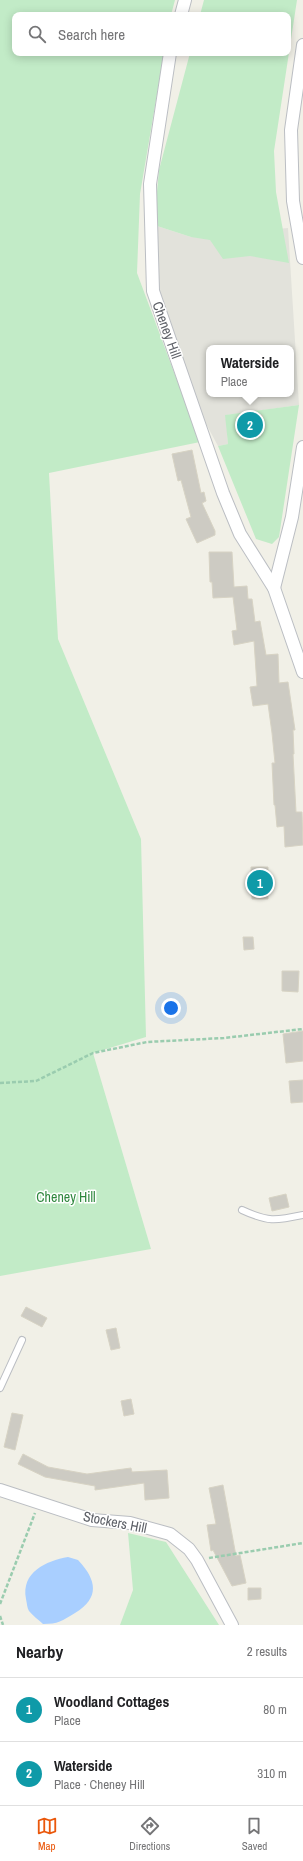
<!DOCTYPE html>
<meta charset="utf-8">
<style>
:root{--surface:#fff;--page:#f2f2f2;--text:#202124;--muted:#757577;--line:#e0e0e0;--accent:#ea580c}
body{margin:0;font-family:"Archivo Narrow",sans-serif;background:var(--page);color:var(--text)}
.you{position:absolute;left:171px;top:1008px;width:14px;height:14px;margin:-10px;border:3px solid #fff;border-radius:50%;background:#1a73e8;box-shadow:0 0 0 6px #1a73e833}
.badge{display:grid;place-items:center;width:26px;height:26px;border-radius:50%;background:var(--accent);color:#fff;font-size:13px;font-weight:700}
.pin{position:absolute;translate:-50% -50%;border:2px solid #fff;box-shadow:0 1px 4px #0006}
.popup{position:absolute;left:206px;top:345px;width:88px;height:52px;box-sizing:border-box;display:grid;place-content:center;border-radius:8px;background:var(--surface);filter:drop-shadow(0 1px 3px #0005);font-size:13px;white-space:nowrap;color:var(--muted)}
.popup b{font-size:15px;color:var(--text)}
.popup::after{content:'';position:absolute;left:50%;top:100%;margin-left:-8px;border:8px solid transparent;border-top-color:var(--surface)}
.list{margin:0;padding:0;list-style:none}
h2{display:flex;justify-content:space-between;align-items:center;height:52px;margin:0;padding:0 16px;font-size:17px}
h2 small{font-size:13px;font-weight:400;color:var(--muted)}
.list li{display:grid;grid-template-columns:26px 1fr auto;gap:12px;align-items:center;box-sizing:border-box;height:64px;padding:0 16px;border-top:1px solid var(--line)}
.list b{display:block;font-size:15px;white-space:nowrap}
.list p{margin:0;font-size:13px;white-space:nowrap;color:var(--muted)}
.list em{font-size:13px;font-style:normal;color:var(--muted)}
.icon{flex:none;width:22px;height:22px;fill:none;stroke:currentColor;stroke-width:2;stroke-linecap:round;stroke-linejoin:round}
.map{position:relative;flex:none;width:303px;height:1625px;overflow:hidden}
.search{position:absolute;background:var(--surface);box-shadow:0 2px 10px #0003;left:12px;right:12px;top:12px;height:44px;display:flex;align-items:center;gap:10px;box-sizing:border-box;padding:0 14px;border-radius:8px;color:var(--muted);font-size:15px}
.sheet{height:180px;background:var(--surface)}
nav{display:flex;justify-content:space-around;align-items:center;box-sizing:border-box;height:56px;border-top:1px solid var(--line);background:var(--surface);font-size:11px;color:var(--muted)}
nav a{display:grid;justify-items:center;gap:2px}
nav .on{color:var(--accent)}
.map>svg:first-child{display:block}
.industrial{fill:#e2e2db;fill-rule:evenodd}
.green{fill:#c2ebc7;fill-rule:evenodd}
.water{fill:#a9cfff}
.building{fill:#cdcbc3;stroke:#d7d3c4}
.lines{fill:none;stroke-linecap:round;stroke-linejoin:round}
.service-casing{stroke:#bbbec3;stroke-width:8}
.minor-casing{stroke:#bbbec3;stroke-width:14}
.path{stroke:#9accaf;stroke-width:2.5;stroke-dasharray:4 2;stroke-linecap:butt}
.service{stroke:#fff;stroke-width:6}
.minor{stroke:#fff;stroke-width:12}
.labels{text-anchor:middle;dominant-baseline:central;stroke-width:3;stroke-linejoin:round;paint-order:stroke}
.street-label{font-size:14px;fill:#5e6168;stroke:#fff}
.park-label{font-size:14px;fill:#2e873d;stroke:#fff}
</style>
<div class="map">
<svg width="303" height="1625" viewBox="0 0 303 1625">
<rect width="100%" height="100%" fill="#f1f0e7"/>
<!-- industrial -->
<path class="industrial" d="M154,225l37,12 97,-9 11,177 -73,10 2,29 -10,2 -21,-39 -37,-112zM209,348h82v46h-82z"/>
<!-- green -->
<g class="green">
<path d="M0,0h175l-4,15h-156v38h149l-24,141 -3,79 63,169 -151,31 9,166 83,200 5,198 -53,16 58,196 -151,27z"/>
<path d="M204,0h93l-23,151 2,41 13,71 -39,-7 -27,3 -13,-19 -19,-3 -37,-12 5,-55 31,-117h98v-38h-88z"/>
<path d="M299,405l-20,132 -7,7 -16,-5 -38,-93 10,-2 -3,-29zM262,415l2,14 -26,5 -2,-14z"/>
<path d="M128,1533l38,9 53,83h-99l13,-35z"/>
</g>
<!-- water -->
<path class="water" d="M68,1557l10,3c19,20 22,38 -3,53 -13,8 -17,11 -32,11 -4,-4 -10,-8 -14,-13 -2,-3 -2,-8 -3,-12 -5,-27 20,-38 42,-42z"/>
<!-- building -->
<g class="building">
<path d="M262,415l2,14 -26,5 -2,-14z"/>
<path d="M192,450l9,43 3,-1 2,9 -4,2 13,28v4l-18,8 -11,-24 5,-2 -10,-37 -3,1 -6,-27z"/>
<path d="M209,552h23l2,35 13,-1 1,13h4l3,23 5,-1 6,34 12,-1 1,29 9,-1 7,48h-2l1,24h-1l3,58h6l1,33 -18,2 -1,-21 -7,1 -2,-22h-1l-2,-42h3l-3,-30 -4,-29 -15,2 -3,-19 7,-1 -3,-45 -20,4 -2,-14 5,-1 -4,-33 -20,1 -1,-16h-2z"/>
<path d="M251,867h17v32h-16z"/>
<path d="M243,937h10l1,12 -10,1z"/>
<path d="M282,971h17l-1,21 -16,-1z"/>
<path d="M303,1031v30l-17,2 -3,-29z"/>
<path d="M303,1080v22l-12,1 -2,-22z"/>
<path d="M286,1194l3,13 -17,4 -3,-13z"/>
<path d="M26,1307l21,11 -5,9 -21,-11z"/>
<path d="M116,1328l4,20 -9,2 -5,-20z"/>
<path d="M131,1399l3,15 -10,2 -3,-15z"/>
<path d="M12,1413l11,2 -8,35 -11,-3z"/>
<path d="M23,1454l25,13 39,7 44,-6 1,4 35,-2 2,28 -24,2 -1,-17 -49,7v-4l-50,-9 -27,-13z"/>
<path d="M223,1485l13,71 4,-1 6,28 -14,3 -19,-36 -2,1 -4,-26 9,-1 -7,-36z"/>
<path d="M248,1588h13v11l-13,1z"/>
</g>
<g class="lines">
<defs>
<g id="service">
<path d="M242,1210c26,12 33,11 61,5"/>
<path d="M0,1388l22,-48"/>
</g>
<g id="minor">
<path d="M181,15l4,-15"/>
<path d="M303,45l-12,85 2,71 10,57"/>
<path d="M170,53l-20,131 3,107 70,202 17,41 34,54 29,84"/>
<path d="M274,588l18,-71 11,-70"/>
<path d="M0,1490l92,30 38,3 40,11 19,15 8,11 35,65"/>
</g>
</defs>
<!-- service casing -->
<use href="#service" class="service-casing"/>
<!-- minor casing -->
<use href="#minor" class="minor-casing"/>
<!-- path -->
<g class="path">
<path d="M0,1083l36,-2 57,-28 54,-11 77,-4 79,-9"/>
<path d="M209,1558l94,-15"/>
<path d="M0,1604l35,-91"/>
<path d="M0,1616l3,9"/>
</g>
<!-- service -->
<use href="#service" class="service"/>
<!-- minor -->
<use href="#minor" class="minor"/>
</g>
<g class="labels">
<!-- street labels -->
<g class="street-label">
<text transform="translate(167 330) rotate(70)">Cheney Hill</text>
<text transform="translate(115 1522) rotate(11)">Stockers Hill</text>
</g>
<!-- park labels -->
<g class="park-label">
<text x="66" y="1197">Cheney Hill</text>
</g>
</g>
</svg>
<div class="you"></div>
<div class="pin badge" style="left:260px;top:883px;background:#0f9aa8">1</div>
<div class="pin badge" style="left:250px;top:425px;background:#0f9aa8">2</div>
<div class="popup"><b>Waterside</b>Place</div>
<div class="search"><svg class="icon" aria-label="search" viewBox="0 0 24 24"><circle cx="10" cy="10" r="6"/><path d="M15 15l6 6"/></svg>Search here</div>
</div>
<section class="sheet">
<h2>Nearby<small>2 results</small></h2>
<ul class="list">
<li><span class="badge" style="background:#0f9aa8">1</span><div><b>Woodland Cottages</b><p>Place</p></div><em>80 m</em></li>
<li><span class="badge" style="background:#0f9aa8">2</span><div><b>Waterside</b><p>Place · Cheney Hill</p></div><em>310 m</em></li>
</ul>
</section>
<nav>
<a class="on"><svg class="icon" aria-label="map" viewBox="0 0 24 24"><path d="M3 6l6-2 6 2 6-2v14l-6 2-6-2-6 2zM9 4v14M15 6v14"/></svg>Map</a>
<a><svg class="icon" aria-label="directions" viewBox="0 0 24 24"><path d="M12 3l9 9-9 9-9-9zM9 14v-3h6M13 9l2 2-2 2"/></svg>Directions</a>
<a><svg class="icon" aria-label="saved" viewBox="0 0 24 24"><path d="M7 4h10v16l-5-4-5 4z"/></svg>Saved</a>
</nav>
